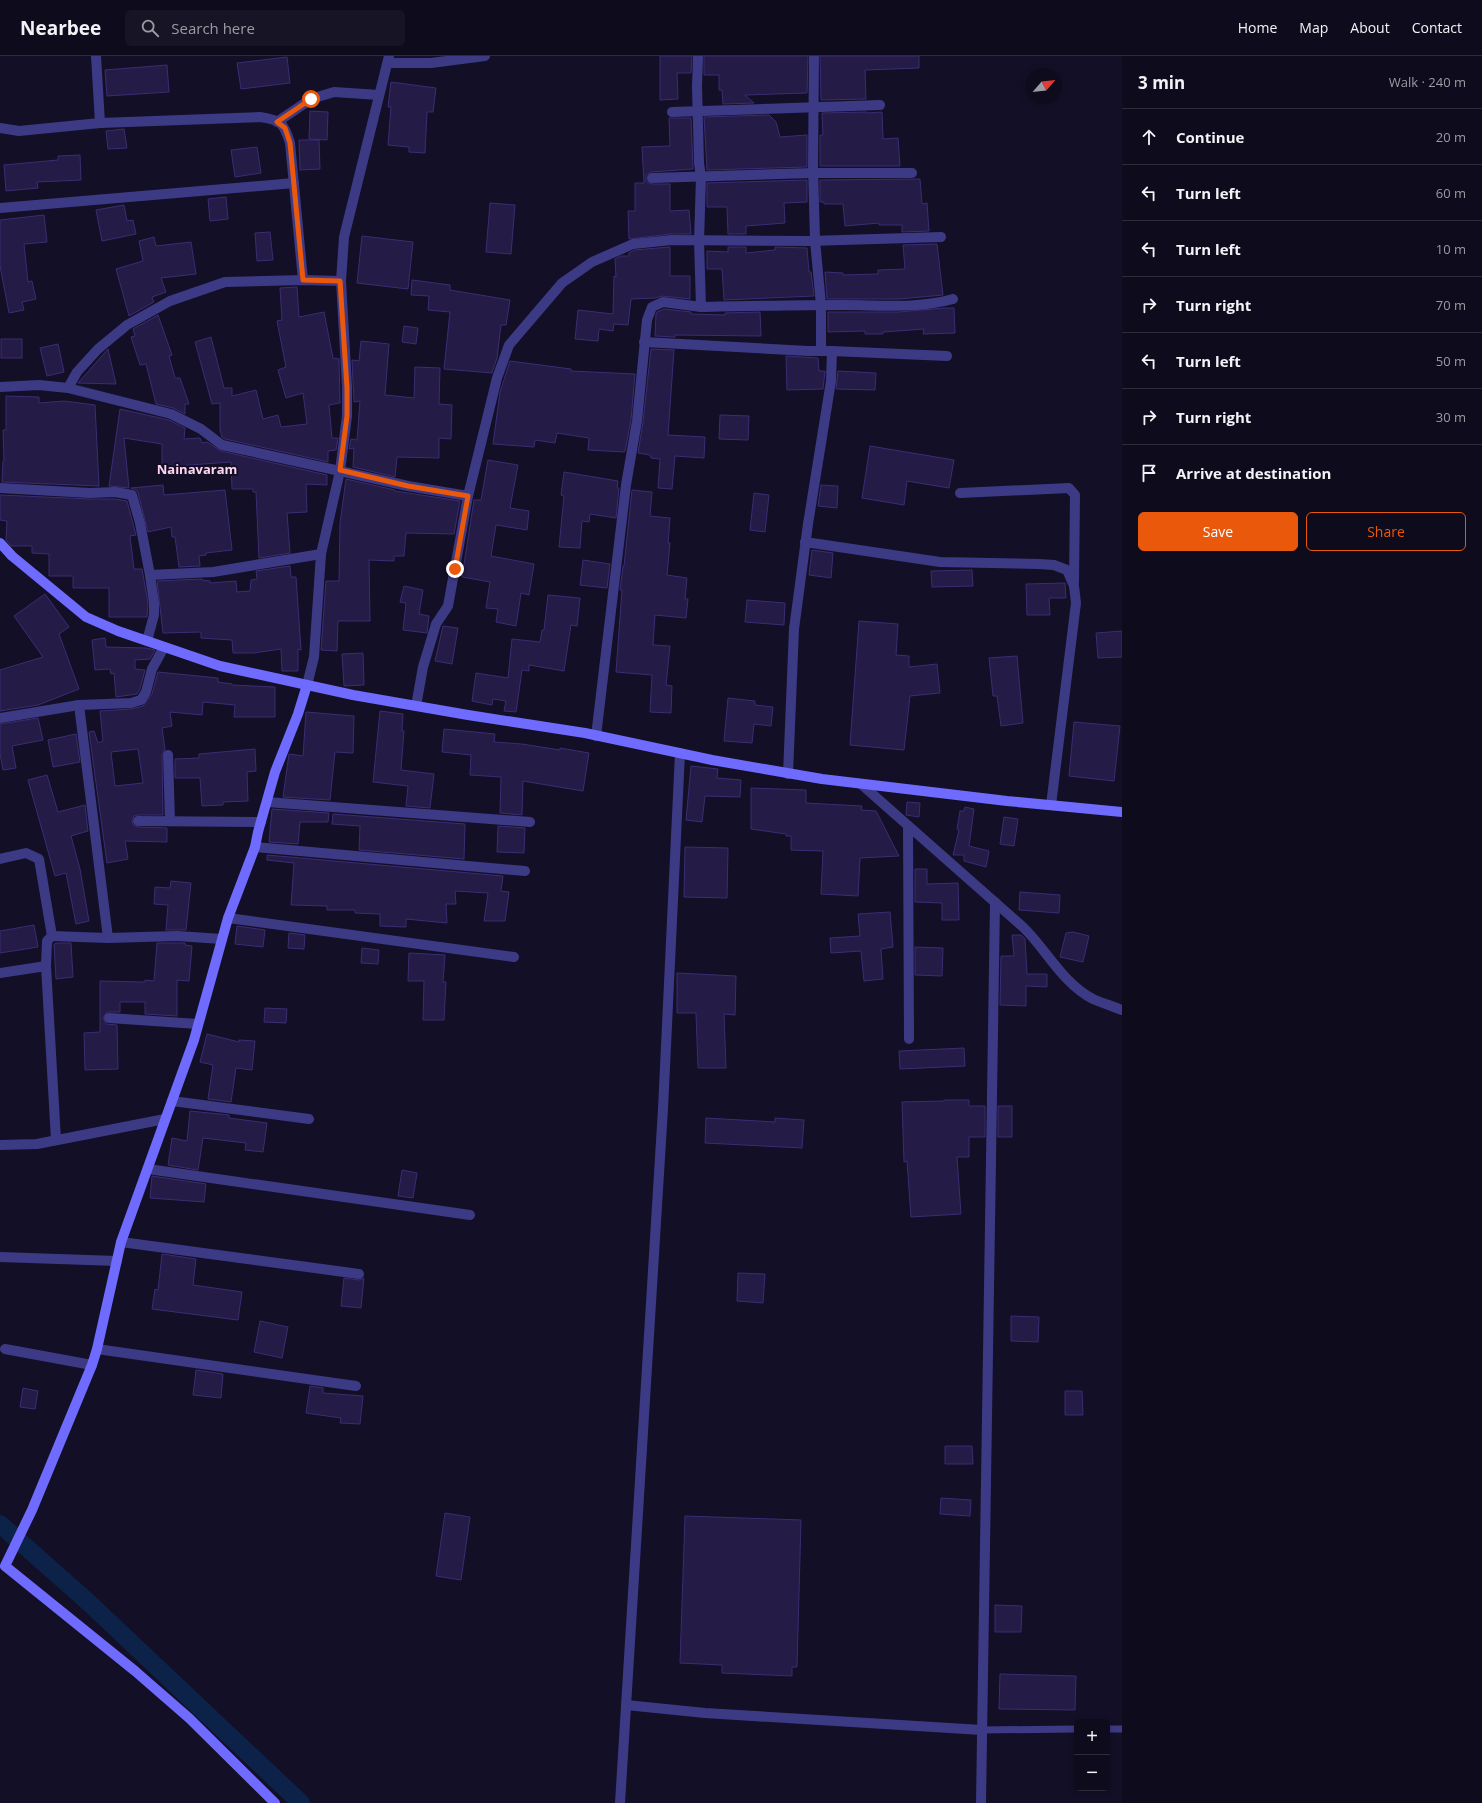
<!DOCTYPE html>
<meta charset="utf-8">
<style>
:root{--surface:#0e0b1c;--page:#171425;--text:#f1f3f6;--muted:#9b9ba3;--line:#2e2b3b;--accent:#ea580c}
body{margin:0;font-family:"Open Sans",sans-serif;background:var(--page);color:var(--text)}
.controls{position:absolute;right:12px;bottom:12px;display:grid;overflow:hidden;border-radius:6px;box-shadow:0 2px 6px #0003}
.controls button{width:36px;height:36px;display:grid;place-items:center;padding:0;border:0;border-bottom:1px solid var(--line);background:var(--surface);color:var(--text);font:20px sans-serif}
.compass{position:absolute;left:1026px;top:12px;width:36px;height:36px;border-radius:50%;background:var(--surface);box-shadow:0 2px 6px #0003;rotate:62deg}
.stop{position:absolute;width:12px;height:12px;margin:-9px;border:3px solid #ea580c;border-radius:50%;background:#fff}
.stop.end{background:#ea580c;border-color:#fff;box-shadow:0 1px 4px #0008}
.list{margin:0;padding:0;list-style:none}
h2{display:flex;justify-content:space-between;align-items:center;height:52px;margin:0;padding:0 16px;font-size:17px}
h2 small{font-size:13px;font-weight:400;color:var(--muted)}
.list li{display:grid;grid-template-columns:26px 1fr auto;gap:12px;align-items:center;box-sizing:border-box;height:56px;padding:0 16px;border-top:1px solid var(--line)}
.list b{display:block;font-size:15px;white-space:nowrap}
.list em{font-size:13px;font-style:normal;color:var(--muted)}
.actions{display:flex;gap:8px;padding:12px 16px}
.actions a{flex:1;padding:9px 0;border:1px solid var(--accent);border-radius:6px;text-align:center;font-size:14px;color:var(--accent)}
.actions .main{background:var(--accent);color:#fff}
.icon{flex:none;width:22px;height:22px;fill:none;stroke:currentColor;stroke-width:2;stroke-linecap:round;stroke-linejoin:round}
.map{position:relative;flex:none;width:1122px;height:1747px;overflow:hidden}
header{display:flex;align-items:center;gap:24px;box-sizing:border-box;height:56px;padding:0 20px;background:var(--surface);border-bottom:1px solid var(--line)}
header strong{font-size:19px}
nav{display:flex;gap:22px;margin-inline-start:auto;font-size:14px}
.search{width:280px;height:36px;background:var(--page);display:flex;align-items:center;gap:10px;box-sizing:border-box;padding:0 14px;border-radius:6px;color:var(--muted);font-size:15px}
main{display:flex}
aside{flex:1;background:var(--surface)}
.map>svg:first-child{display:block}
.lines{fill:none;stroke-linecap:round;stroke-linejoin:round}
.canal{stroke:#0c2248;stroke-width:18}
.building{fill:#241b47;stroke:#3b2d73;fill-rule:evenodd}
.lane{stroke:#3d3a85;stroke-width:7}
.street{stroke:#3d3a85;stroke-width:10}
.secondary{stroke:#6f6bff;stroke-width:10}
.route{stroke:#ea580c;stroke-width:5}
.labels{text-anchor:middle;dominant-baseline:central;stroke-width:4;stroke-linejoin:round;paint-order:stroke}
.quarter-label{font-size:13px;font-weight:bold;fill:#ffd6f0;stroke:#130f26}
</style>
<header>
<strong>Nearbee</strong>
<div class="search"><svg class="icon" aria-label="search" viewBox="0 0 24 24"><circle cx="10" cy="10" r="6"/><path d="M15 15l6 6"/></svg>Search here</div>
<nav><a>Home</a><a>Map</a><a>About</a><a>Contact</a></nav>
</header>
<main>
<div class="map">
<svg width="1122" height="1747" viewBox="0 0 1122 1747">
<rect width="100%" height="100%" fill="#130f26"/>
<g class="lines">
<!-- canal -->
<path class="canal" d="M0,1468l87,77 214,202"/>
</g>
<!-- building -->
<g class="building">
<path d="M660,0h32l-1,17h-14l1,26 -18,1z"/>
<path d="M704,0h104l-1,37 -62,2 9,8 -31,1 -1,-14h-3v-15h-15z"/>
<path d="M820,0h99v12l-54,2 1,29 -45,1z"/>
<path d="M287,1l3,26 -49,6 -4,-26z"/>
<path d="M167,9l2,27 -62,4 -2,-26z"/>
<path d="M391,26l45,6 -3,24h-6l-2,41 -16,-1v-5l-21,-2 3,-38h-3z"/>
<path d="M310,55l18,1 -1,28 -18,-1z"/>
<path d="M867,56v1l15,-1 1,27 15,-1 2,28h-80v-31h3l-1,-22z"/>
<path d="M769,59l7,7 4,15 27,-2v32l-100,3 -3,-53z"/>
<path d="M669,62h22l2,51 -42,3 -5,3v4l1,3 5,2h18v27l19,-1 2,24h-20l-42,5 -1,-28h7v-28h9l-2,-36 28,-1z"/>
<path d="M124,73l3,19 -19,1 -2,-18z"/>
<path d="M299,84h20l1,29 -20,1z"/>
<path d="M257,91l4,26 -26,4 -4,-27z"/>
<path d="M80,99l1,25 -44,2 1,6 -32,3 -2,-26 54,-5v-4z"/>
<path d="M920,123l2,25 5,-1 2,28 -27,1v-7h-23v-2l-34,3 -2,-22h-19v-2h-4v-22z"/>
<path d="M807,124v22l-23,1 1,20 -39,3v8h-18l-1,-27h-20v-24z"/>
<path d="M226,141l2,22 -18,2 -2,-22z"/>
<path d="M490,147l25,2 -4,49 -25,-2z"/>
<path d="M124,149l3,16 6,-1 3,14 -34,7 -6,-31z"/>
<path d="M44,159l3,27 -23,2 4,38 4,-1 4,18 -14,3 2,8 -15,3 -9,-47v-46z"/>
<path d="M270,176l3,28 -16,1 -2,-28z"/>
<path d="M362,180l51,6 -5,47 -51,-6z"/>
<path d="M154,181l2,9 35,-4 5,32 -35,4 5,14 -14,5 2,5 -25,14 -13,-47 27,-8 -4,-20z"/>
<path d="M937,188l6,51 -44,4h-72l-2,-27 18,1v2l35,-1v-4l27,-1 -2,-24z"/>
<path d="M670,191v29h20v23l-27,-3 -8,2 -24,1 -3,26 -14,-1 -1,7 -14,-2 -1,12 -23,-2 3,-29 35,4 1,-38 2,1 -1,-18 6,-3h8v-3l6,-3z"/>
<path d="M728,191h18v6l29,-3v-3l32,1 2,24h2l3,24 -90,4 -2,-31h-15v-18l21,1z"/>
<path d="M412,224l38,5v5l60,10 -4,25h-5l-4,33 -5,15 -48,-4 6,-57 -22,-2 1,-14 -18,-1z"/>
<path d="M297,231l2,30 25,-5 9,46 6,1 1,44 -11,2 3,33h6l-2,12 -8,1v11l-103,-23 -3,-2 -2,-7v-27l-8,1 -17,-62 16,-5 13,51h8v8l24,-6 7,29 15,-4 3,12 26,-3 -4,-31 -17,5 -8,-28 8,-3 -9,-46 5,-1 -2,-32z"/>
<path d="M944,252h10l1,25 -32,1 1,-5 -41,3v2h-18v-3l-37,1v-20h71z"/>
<path d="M664,253l27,3v2l34,1v-2l35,-1 1,24 -86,-1v2l-20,-1 1,-22 1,-2z"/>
<path d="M158,259l14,40 -3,1 6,22h5l9,26h-4v10l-12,-6 -17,-4 -10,-40 -6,1 -9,-28 4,-1 -2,-7z"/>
<path d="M404,270l14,2 -2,16 -14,-2z"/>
<rect x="1" y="283" width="21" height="19"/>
<path d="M361,285l28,3 -4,51 29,3 1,-31 25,1 -1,36 13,1 -1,34 -12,-1v20l-42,-1 -2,20 -42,-10 1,-19 -5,1 2,-10 6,1 3,-39 -6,1 -2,-42 7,1z"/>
<path d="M58,288l6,28 -17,4 -7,-28z"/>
<path d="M108,293l8,35 -38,-1z"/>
<path d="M651,293l23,1 -6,85 37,2 -1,21 -29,-2 -3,33 -14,-1 2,-29 -9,-1 -1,-3 -12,-2 5,-31z"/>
<path d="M786,300l32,2 1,13h6l-2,18 -36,1z"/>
<path d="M510,305l61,8v2l64,3 -4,46 -6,31 -1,1 -36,-2 1,-12 -32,-5 -2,10 -20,-3 -1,7 -41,-3 7,-52z"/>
<path d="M838,315l38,2 -1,17 -39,-1z"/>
<path d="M6,340l33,1v6l25,-2 31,4 4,81 -97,-4 1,-21h1l-1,-31h3z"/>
<path d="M120,353l49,11 16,8 -1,11 16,-1 2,5 5,-1 14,9 106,24v10l-21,-1 1,28 -20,1 3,40 -31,5 -3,-66h-3v-3h-21l-1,-27 -69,5v-23l-38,-6 5,50 -20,-2z"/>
<path d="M720,359l29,1 -1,24 -29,-1z"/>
<path d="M870,390l84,14 -5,28 -42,-7 -3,24 -42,-7z"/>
<path d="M488,404l30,5 -8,43 19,3 -2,19 -31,-5 -5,31 43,8 -5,31 -8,-2 -5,33 -20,-4 2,-13 -12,-1 4,-26 -28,-5 12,-77h7z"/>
<path d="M564,416l54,9 -1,7h2l-3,30 -26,-4 -1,8 -7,-1 -2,27 -21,-1 5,-51 -3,-1z"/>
<path d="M346,423l49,11v1l65,10 -6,33 -48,-1 -2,23h-10v5l-25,-1 1,61h-32l-1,30 -16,-1 5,-69h13l1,-58z"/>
<path d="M163,429l1,10 61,-5 7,60 -26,3v2l-7,1 1,10 -21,1 -4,-30h-3l-1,-10 -23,5 -10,-39 -2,-3 -5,-2z"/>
<path d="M821,429l17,1 -1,22 -19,-2z"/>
<path d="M632,434l20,2 -2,24 20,2 -2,25h2l-3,32 20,3 -2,21h3l-2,19 -31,-3 -2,30 17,1 -4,39 6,1 -1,27 -21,-1 2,-37 -36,-3 6,-82h-2l3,-24h1z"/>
<path d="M754,437l15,2 -4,37 -15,-2z"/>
<path d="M0,439l90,4h25l12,2 9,34 -6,1 4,33h8l6,34 -1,14h-38v-29h-36v-12h-24v-22l-17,-1v-7h-21l-5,-6 1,-19 -7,-1z"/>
<path d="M812,494l21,3 -2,25 -22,-3z"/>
<path d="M583,504l27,4 -3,24 -27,-3z"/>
<path d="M290,510l1,11h5l5,73 -3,-1v22h-16l-1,-22 -27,4h-21l-1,-13 -31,-2v-6l-38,1 -6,-52 45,-2v1l8,1v2l26,-2 1,11 13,-1 1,-11 6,-1 -1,-8z"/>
<path d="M972,514l1,16 -41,1 -1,-16z"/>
<path d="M1065,527l1,15h-17l1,17h-23l-1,-31z"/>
<path d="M404,530l19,4 -4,24 10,2 -2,17 -24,-3 3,-27 -6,-1z"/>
<path d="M45,538l24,33 -10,7 20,55 -41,16 -38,6v-41l43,-13 -29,-41z"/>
<path d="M548,539l32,3 -3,28 -6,-1 -7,46 -35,-6v6l-7,-1 -6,42 -12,-1 2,-10 -13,-2 -1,6 -20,-4 4,-28 32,5 4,-39 28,3 2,-12h2z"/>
<path d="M747,544l38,3 -1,22 -39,-3z"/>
<path d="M859,565l39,3 -2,31 13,1v11l28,-3 3,29 -30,3 -6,54 -54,-5z"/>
<path d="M443,570l15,2 -6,36 -17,-3z"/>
<path d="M1122,575v26l-24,1 -2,-25z"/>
<path d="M105,582l1,9 40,1 9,2 -5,9 -15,1v9l10,1 -5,19 -3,5 -21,3 -2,-24 -3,1 -1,-5 -15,1 -3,-30z"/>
<path d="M363,597l1,32 -20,1 -2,-32z"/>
<path d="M1017,600l6,67 -22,3 -4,-30h-4l-4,-38z"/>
<path d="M158,616l60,6v4l14,2v1l43,2v30h-41l1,-12 -32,-3 -1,13 -32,-3 2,14 -10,2 3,21 -3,6 1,60h-25l-4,1 -2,5 1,4 5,2 29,1v14l-42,-1 3,18 -21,4 -18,-131 5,-1 4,12 5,-2 -3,-30 31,-2 12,-3 9,-12zM138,693l5,34 -28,3 -4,-34z"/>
<path d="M728,642l27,3v4l18,2 -2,19 -17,-2 -2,19 -28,-2z"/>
<path d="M380,655l23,3 -1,17h2l-3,39 33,4 -4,34 -24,-2 2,-20 -35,-4z"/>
<path d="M306,656l48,4 -1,37 -18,-1 -5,48 -47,-3 6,-43 14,2z"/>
<path d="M38,662l5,22 -31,6 4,22 -13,2 -3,-16v-30z"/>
<path d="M1074,666l46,4 -6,55 -45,-5z"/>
<path d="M444,673l51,5 -1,8 28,2 38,6v-2l29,5 -6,38 -60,-10 -1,34 -22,-2 1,-36 -31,-2 1,-20 -29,-3z"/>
<path d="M76,678l4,28 -27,5 -5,-27z"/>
<path d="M255,693l1,22 -9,1 1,29 -25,1v3l-21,1 -2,-28h-25v-19l24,-1v-4z"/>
<path d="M691,710l27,3 -1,9 24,2 -1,17 -35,-1 -3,26 -16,-2z"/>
<path d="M47,719l11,37 27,-7 3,26 -17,5 9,33 9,52 -13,3 -10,-51 -11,3 -27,-96z"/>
<path d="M751,732l55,2v13l56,3 -1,4 15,1 23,45 -39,2 -2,38 -37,-2 2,-43 -32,-1v-14h-5v-2l-35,-5z"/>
<path d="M907,746l13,1 -1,14 -13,-2z"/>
<path d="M965,751l9,2 -5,37 20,5 -3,16 -22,-6v-6h-11l6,-25 -2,-1 3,-18h4z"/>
<path d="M272,753l57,4 -1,9h-28l-2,22 -29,-2z"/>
<path d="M333,758l132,10 -1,35 -105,-9 1,-24 -28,-2z"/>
<path d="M1004,761l14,2 -4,27 -14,-2z"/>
<path d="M498,770l27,2 -1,25 -27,-1z"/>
<path d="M685,791l43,1 -1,50 -43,-1z"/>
<path d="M267,799l236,21 -2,15 8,1 -4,29h-21l4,-28 -33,-2 1,13h-10l1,19 -41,-4v8l-26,-1v-12l-25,-1v-3h-28v-4l-36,-1 3,-42 -27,-3z"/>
<path d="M915,813h12v15l31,-1 1,37h-17v-17l-27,-1z"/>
<path d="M171,825l20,2 -5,47h-20l2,-25 -14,-1 1,-17 15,1z"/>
<path d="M1020,836l40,3 -1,18 -40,-3z"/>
<path d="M890,856l3,35 -12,2 2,30 -19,2 -3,-30 -30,2 -1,-15 30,-2 -2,-22z"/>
<path d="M34,869l4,22 -38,6v-22z"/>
<path d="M237,870l28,4 -2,17 -28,-3z"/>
<path d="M1073,876l16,4 -6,26 -23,-5 6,-24z"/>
<path d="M289,877l16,2 -1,14 -16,-1z"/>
<path d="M1012,879h9l4,4 2,35h20v13l-21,-1v20l-26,-1 1,-49h13z"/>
<path d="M58,887h13l2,34 -17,2 -2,-35z"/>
<path d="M157,887h28v2l7,1 -3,35 -12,-1v36l-32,-2v-12h-25v10h-13l-4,6 3,6 11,1 1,44 -33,1 -1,-37 16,-1v-51l45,1v-2l9,1z"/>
<path d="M915,891l28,1 -1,28 -27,-1z"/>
<path d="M362,892l17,2 -1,14 -17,-1z"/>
<path d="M409,897l36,2 -2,27h3l-2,38h-21l1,-39h-16z"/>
<path d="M677,917l59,3 -1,39 -11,-1 2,54h-28l-2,-55h-19z"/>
<path d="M265,952l22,1 -1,14 -22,-1z"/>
<path d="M207,978l32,8v-2l16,1 -3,29 -16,-2 -5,34 -23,-3 5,-34 -13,-3z"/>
<path d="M964,992l1,18 -65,3 -1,-18z"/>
<path d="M944,1044h25v6h16v31h-16v20h-12l4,57 -50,3 -4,-56 -3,1 -2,-60 42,-1z"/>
<rect x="998" y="1050" width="14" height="31"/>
<path d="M190,1055l39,4v3l38,5 -4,29 -18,-2 1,-7 -43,-5 -5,32 -30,-5 4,-27 15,3z"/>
<path d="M706,1062l69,4v-4l29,2 -2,28 -97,-5z"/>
<path d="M402,1114l15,3 -4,25 -15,-2z"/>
<path d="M152,1120l54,8 -2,18 -54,-4z"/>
<path d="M162,1198l34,5 -3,26 49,7 -4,28 -86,-11 3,-20 3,1z"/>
<path d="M738,1217l27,1 -2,29 -26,-2z"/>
<path d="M344,1222l15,2 5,-2 -3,30 -20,-2z"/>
<path d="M1011,1260l28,1 -1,25 -27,-1z"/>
<path d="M260,1265l28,6 -6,31 -28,-6z"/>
<path d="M196,1314l27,4 -2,24 -28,-3z"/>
<path d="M310,1330l13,2v5l40,3 -3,28 -20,-1 1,-5 -35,-5z"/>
<path d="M23,1332l15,3 -3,18 -15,-2z"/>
<path d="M1065,1335h17l1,24h-18z"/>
<path d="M945,1390h27l1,18h-28z"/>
<path d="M941,1442l30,2 -1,16 -30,-2z"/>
<path d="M445,1457l25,4 -9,63 -25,-4z"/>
<path d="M685,1460l116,4 -4,147h-5v9l-70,-3v-8l-42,-2z"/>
<path d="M995,1549l27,1 -1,26h-26z"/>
<path d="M1000,1618l76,2 -1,34 -76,-1z"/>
</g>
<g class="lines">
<!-- lane -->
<g class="lane">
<path d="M1107,1673h15"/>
<path d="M982,1674l95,-1"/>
</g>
<!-- street -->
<g class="street">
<path d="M96,0l4,67"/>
<path d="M814,0l-1,110 2,74 6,65v45"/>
<path d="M388,7h43l54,-7"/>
<path d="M672,56l208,-7"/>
<path d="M277,66l34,-23 23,-7 45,3"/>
<path d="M0,72l19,3 81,-8 160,-6c21,3 24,6 30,26l13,137"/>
<path d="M652,122l161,-5h99"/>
<path d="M0,152l294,-25"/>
<path d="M701,251c48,-1 95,-2 143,-2 37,0 73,4 109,-6"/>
<path d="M644,286l164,9h24l115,5"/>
<path d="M0,331l39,-2 29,3 103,26 30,15 21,16 186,41 60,10"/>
<path d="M68,332l9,-16 21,-23 29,-24 43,-24 55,-19 78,-2 38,1"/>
<path d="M0,432l90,5 25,-1 17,3 8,28 10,52"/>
<path d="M960,437l109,-5 6,7 -1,87"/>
<path d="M805,486l135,20 99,2 15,1 13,5 7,16 2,17 -25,202"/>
<path d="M147,585l7,-26v-12l-4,-28 63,-3 108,-18"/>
<path d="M307,629l7,-28 7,-103 19,-83 7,-55v-29l-6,-106 3,-44 45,-181"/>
<path d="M79,649l29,233"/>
<path d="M416,650l7,-39 13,-43 12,-18 20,-110 29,-118 12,-33 53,-62 30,-21 41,-18 39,-4 138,1 131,-4"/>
<path d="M0,662l79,-13 52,-2 10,-3 5,-8 6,-23 12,-22"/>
<path d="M596,680l30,-251 11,-64 10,-101 5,-13 11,-5 38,5 -2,-66 2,-64 -2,-14 -2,-76 1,-31"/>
<path d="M168,699l2,66"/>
<path d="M788,718l6,-145 14,-105 23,-143 1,-30"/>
<path d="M861,728l162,143c23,22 40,57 70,72 9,4 19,7 29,11"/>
<path d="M267,746l263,20"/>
<path d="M138,765l123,1"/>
<path d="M908,770l1,213"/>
<path d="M255,791l270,24"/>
<path d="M0,803l26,-6 13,6 13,77 -5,5 -1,25 10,174"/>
<path d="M228,862l286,39"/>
<path d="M52,880l56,2 69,-2 45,3"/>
<path d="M0,917l46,-7"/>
<path d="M109,962l89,6"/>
<path d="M172,1045l137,18"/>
<path d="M0,1089l37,-1 128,-25"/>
<path d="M148,1113l322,46"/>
<path d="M121,1186l238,32"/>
<path d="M0,1201l117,4"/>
<path d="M5,1293l87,16"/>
<path d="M97,1293l259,37"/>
<path d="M626,1649l79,8 277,17"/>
<path d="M620,1747l43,-694 17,-356"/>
<path d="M981,1747l14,-901"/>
</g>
<!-- secondary -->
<g class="secondary">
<path d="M0,487l12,13 74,61 32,14 102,35 133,29 115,20 117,18 127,27 110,19 185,22 115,11"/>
<path d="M275,1747l-86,-85 -54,-47 -130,-105 27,-56 60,-145 5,-16 24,-107 73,-202 34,-122 27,-71 3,-15 17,-60 23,-58 9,-29"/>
</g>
</g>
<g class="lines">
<!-- route -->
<path class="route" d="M311,43l-34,23 8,6 5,15 13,137 37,1 7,107v28l-7,54 68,16 60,10 -13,73"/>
</g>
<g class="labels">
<!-- quarter labels -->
<g class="quarter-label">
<text x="197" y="413">Nainavaram</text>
</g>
</g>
</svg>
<div class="controls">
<button>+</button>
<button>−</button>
</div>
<svg class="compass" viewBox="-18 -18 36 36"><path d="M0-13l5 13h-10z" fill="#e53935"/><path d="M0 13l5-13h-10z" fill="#9b9ba3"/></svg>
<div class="stop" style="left:311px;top:43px"></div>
<div class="stop end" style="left:455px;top:513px"></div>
</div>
<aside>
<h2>3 min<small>Walk · 240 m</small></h2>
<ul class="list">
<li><svg class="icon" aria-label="ahead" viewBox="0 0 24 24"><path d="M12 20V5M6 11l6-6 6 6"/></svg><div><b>Continue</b></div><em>20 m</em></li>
<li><svg class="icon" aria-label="left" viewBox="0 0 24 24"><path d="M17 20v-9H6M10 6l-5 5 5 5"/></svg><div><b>Turn left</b></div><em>60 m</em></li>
<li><svg class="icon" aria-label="left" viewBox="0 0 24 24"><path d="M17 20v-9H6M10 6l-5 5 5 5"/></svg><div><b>Turn left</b></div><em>10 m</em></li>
<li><svg class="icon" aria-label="right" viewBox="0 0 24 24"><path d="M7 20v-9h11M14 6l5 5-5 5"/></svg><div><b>Turn right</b></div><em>70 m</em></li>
<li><svg class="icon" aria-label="left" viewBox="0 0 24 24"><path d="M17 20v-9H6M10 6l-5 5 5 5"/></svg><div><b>Turn left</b></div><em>50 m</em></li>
<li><svg class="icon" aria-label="right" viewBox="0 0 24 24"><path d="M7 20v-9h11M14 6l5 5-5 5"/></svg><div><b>Turn right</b></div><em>30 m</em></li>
<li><svg class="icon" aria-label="arrive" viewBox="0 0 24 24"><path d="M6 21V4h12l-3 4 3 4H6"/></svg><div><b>Arrive at destination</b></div></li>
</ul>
<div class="actions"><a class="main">Save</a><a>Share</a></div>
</aside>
</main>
